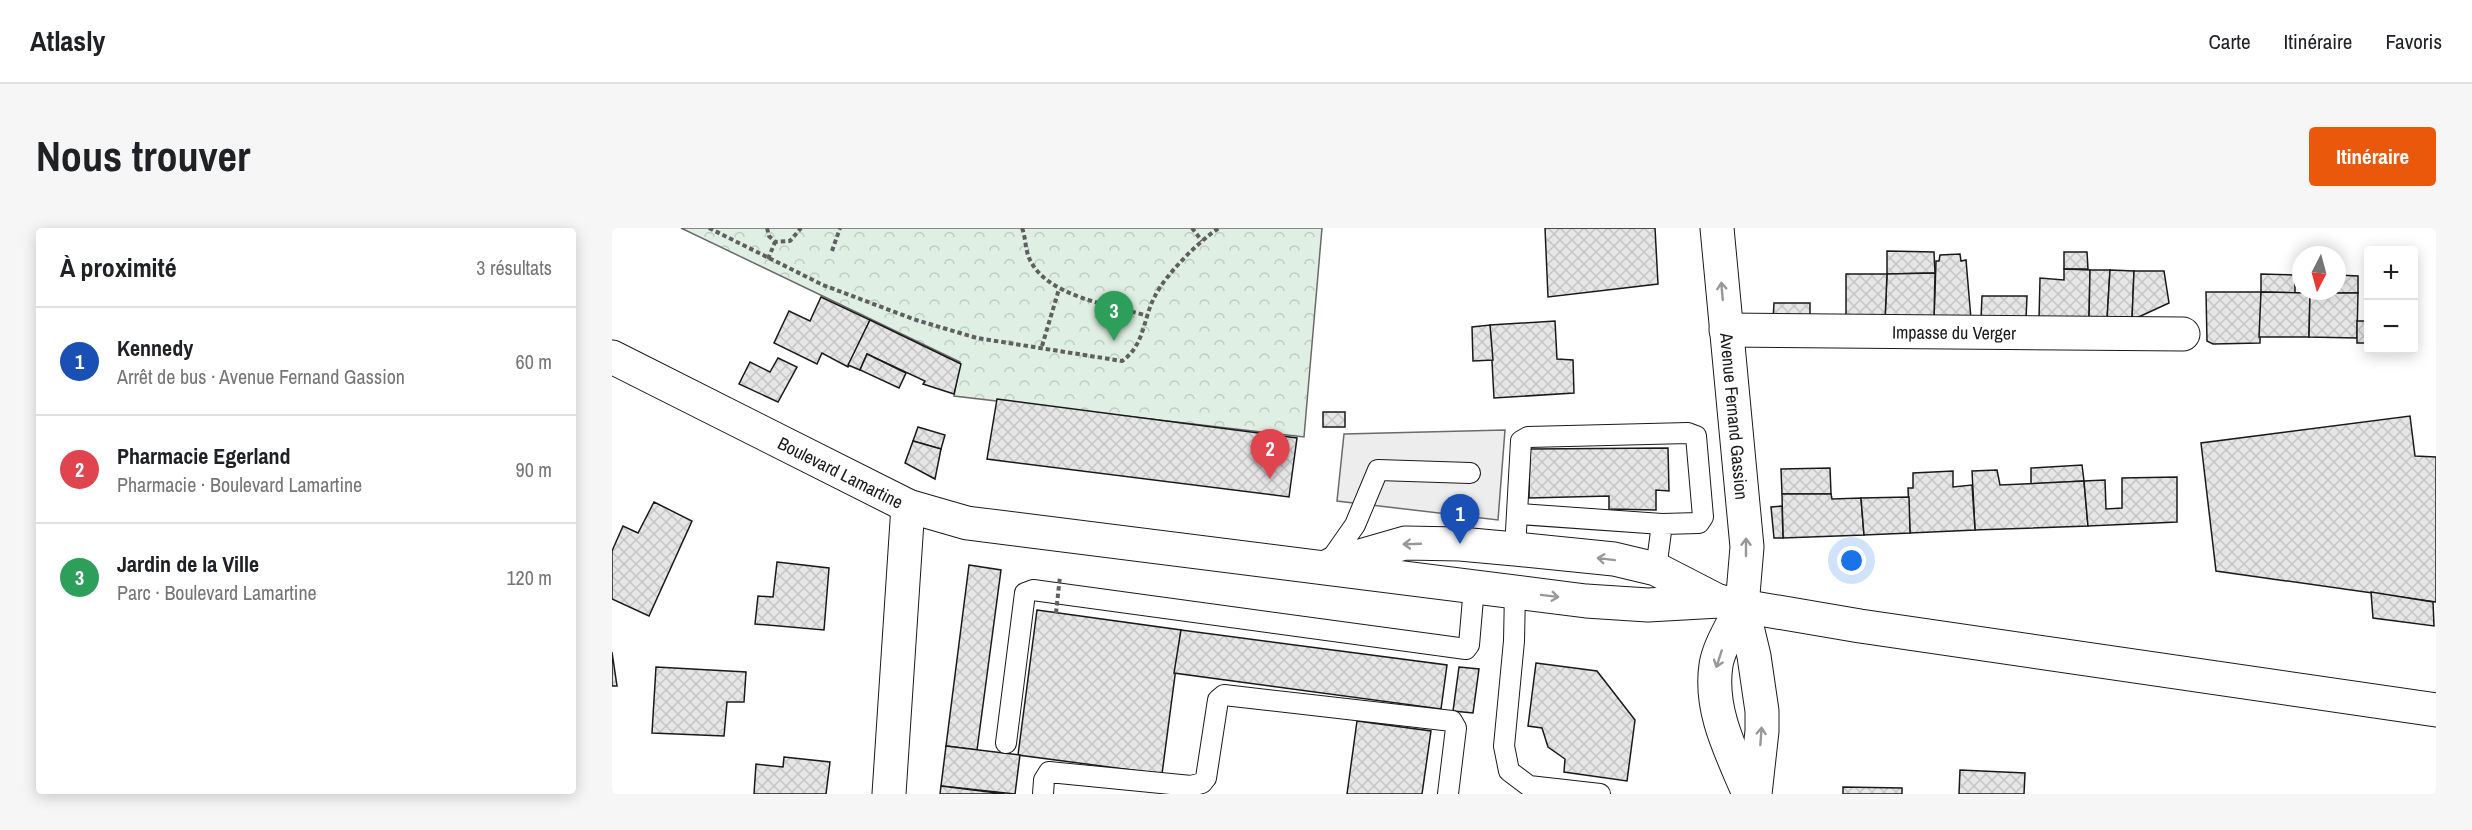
<!DOCTYPE html>
<html lang="fr">
<meta charset="utf-8">
<style>
:root{--surface:#fff;--page:#f6f6f6;--text:#202124;--muted:#757577;--line:#e0e0e0;--accent:#ea580c}
body{margin:0;font-family:"Archivo Narrow",sans-serif;background:var(--page);color:var(--text)}
.controls{position:absolute;right:18px;top:18px;display:grid;overflow:hidden;border-radius:6px;box-shadow:0 3px 15px #0003}
.controls button{width:54px;height:54px;display:grid;place-items:center;padding:0;border:0;border-bottom:2px solid var(--line);background:var(--surface);color:var(--text);font:30px sans-serif}
.compass{position:absolute;left:1680px;top:18px;width:54px;height:54px;border-radius:50%;background:var(--surface);box-shadow:0 3px 15px #0003;rotate:186deg}
.you{position:absolute;left:1240px;top:333px;width:21px;height:21px;margin:-15px;border:4px solid #fff;border-radius:50%;background:#1a73e8;box-shadow:0 0 0 9px #1a73e833}
.badge{display:grid;place-items:center;width:39px;height:39px;border-radius:50%;background:var(--accent);color:#fff;font-size:20px;font-weight:700}
.pin{position:absolute;translate:-50% -50px;filter:drop-shadow(0 2px 3px #0008)}
.pin::after{content:'';position:absolute;top:32px;width:21px;height:18px;background:inherit;clip-path:polygon(0 0,100% 0,50% 100%)}
.list{margin:0;padding:0;list-style:none}
h2{display:flex;justify-content:space-between;align-items:center;height:78px;margin:0;padding:0 24px;font-size:26px}
h2 small{font-size:20px;font-weight:400;color:var(--muted)}
.list li{display:grid;grid-template-columns:39px 1fr auto;gap:18px;align-items:center;box-sizing:border-box;height:108px;padding:0 24px;border-top:2px solid var(--line)}
.list b{display:block;font-size:22px;white-space:nowrap}
.list p{margin:0;font-size:20px;white-space:nowrap;color:var(--muted)}
.list em{font-size:20px;font-style:normal;color:var(--muted)}
.map{position:relative;flex:none;width:1824px;height:566px;overflow:hidden;border-radius:6px}
header{display:flex;align-items:center;gap:36px;box-sizing:border-box;height:84px;padding:0 30px;background:var(--surface);border-bottom:2px solid var(--line)}
header strong{font-size:28px}
nav{display:flex;gap:33px;margin-inline-start:auto;font-size:21px}
.intro{display:flex;align-items:center;justify-content:space-between;box-sizing:border-box;height:144px;padding:0 36px}
h1{margin:0;font-size:42px}
.button{padding:15px 27px;border-radius:6px;background:var(--accent);color:#fff;font-size:21px;font-weight:700}
main{display:flex;gap:36px;padding:0 36px}
aside{flex:1;background:var(--surface);border-radius:6px;box-shadow:0 3px 15px #0003}
.map>svg:first-child{display:block}
.park{fill:url(#park-crowns);stroke:#6a6a6a;stroke-width:1.5}
.parking{fill:#ededed;stroke:#6a6a6a;stroke-width:1.5}
.building{fill:url(#building-cross-hatch);stroke:#1a1a1a;stroke-width:1.5}
.lines{fill:none;stroke-linecap:round;stroke-linejoin:round}
.service-casing{stroke:#1a1a1a;stroke-width:22}
.minor-casing{stroke:#1a1a1a;stroke-width:35}
.tertiary-casing{stroke:#1a1a1a;stroke-width:35}
.path{stroke:#5f5f5f;stroke-width:4;stroke-dasharray:4.5 3;stroke-linecap:butt}
.service{stroke:#fff;stroke-width:20}
.minor{stroke:#fff;stroke-width:33}
.tertiary{stroke:#fff;stroke-width:33}
.path-bridge{stroke:#5f5f5f;stroke-width:4;stroke-dasharray:4.5 3;stroke-linecap:butt}
.oneway{stroke:#989898}
.labels{text-anchor:middle;dominant-baseline:central;stroke-width:4.5;stroke-linejoin:round;paint-order:stroke}
.street-label{font-size:18px;fill:#1a1a1a;stroke:#fff}
</style>
<header>
<strong>Atlasly</strong>
<nav><a>Carte</a><a>Itinéraire</a><a>Favoris</a></nav>
</header>
<div class="intro"><h1>Nous trouver</h1><a class="button">Itinéraire</a></div>
<main>
<aside>
<h2>À proximité<small>3 résultats</small></h2>
<ul class="list">
<li><span class="badge" style="background:#1a4fb4">1</span><div><b>Kennedy</b><p>Arrêt de bus · Avenue Fernand Gassion</p></div><em>60 m</em></li>
<li><span class="badge" style="background:#e0444e">2</span><div><b>Pharmacie Egerland</b><p>Pharmacie · Boulevard Lamartine</p></div><em>90 m</em></li>
<li><span class="badge" style="background:#2e9e5b">3</span><div><b>Jardin de la Ville</b><p>Parc · Boulevard Lamartine</p></div><em>120 m</em></li>
</ul>
</aside>
<div class="map">
<svg width="1824" height="566" viewBox="0 0 1824 566">
<defs>
<pattern id="park-crowns" width="20" height="18" patternUnits="userSpaceOnUse" patternTransform="scale(1.5)"><rect width="20" height="18" fill="#e0efe3"/><path d="M2 6a3 3 0 1 1 6 0M12 15a3 3 0 1 1 6 0" fill="none" stroke="#c0ccc2"/></pattern>
<pattern id="building-cross-hatch" width="8" height="8" patternUnits="userSpaceOnUse" patternTransform="scale(1.5)"><rect width="8" height="8" fill="#e6e6e6"/><path d="M0 0l8 8M0 8l8-8" fill="none" stroke="#c5c5c5"/></pattern>
</defs>
<rect width="100%" height="100%" fill="#fff"/>
<!-- park -->
<path class="park" d="M69,0h641l-18,209 -350,-41 6,-34z"/>
<!-- parking -->
<path class="parking" d="M893,202l-7,90 -161,-19 7,-67z"/>
<!-- building -->
<g class="building">
<path d="M933,0h110l3,56 -110,13z"/>
<path d="M1275,23l47,1 1,21 -48,1z"/>
<path d="M1452,24h23l1,17h-24z"/>
<path d="M1348,26l1,7 5,-1 5,59h-37l2,-58h3l1,-6z"/>
<path d="M1452,41l26,1 -1,49h-50l1,-41 24,2z"/>
<path d="M1478,42h20l-3,50 -18,-1z"/>
<path d="M1498,42l24,1 -2,49h-25z"/>
<path d="M1522,43h30l5,32 -37,17z"/>
<path d="M1323,45l-1,46 -49,1 2,-46z"/>
<path d="M1234,46h41l-2,46 -39,1z"/>
<path d="M1649,46l34,1v18l-34,-1z"/>
<path d="M1725,47l21,1v17h-35l14,-2z"/>
<path d="M1594,64h55l-1,51 -47,1 -6,-3z"/>
<path d="M1649,64l49,1 -1,44h-50z"/>
<path d="M1698,65h48l-1,45 -48,-1z"/>
<path d="M1370,68h45l-1,23h-45z"/>
<path d="M209,69l49,23 -22,47 -26,-14 -5,11 -43,-21 15,-32 21,10z"/>
<path d="M1162,75h36v17h-37z"/>
<path d="M258,92l91,44 -7,30 -31,-10 2,-3 -58,-27 -7,16 -12,-5z"/>
<path d="M943,93l2,38 16,1 1,33 -80,5 -4,-73z"/>
<rect x="1745" y="93" width="11" height="22"/>
<path d="M878,97l3,35 -20,1 -1,-34z"/>
<path d="M255,126l39,19 -7,15 -39,-18z"/>
<path d="M166,130l19,9 -19,35 -39,-18 11,-22 20,10z"/>
<path d="M385,171l300,39 -8,59 -302,-38z"/>
<rect x="711" y="184" width="22" height="15"/>
<path d="M1798,188l5,40 21,1v145l-220,-31 -15,-128z"/>
<path d="M306,199l27,8 -4,14 -28,-8z"/>
<path d="M301,213l28,8 -6,30 -30,-16z"/>
<path d="M1056,220l1,43 -13,-1v20l-47,-1v-13l-80,2 1,-49z"/>
<path d="M1470,237l2,16 -53,3v-16z"/>
<path d="M1218,240l1,26h-49l-1,-25z"/>
<path d="M1385,242l3,15 84,-4 4,45 -113,4 -3,-59z"/>
<path d="M1341,243v16l19,-2 3,45 -65,3 -2,-45h5v-15z"/>
<path d="M1565,249v45l-89,4 -4,-45 21,-1 1,29 16,-1v-30z"/>
<path d="M1170,266h49l1,5 29,-1 3,37 -81,3z"/>
<path d="M1297,269l1,36 -46,2 -3,-37z"/>
<path d="M42,274l38,19 -43,95 -37,-17v-48l11,-25 15,7z"/>
<path d="M1170,278l1,32h-9l-3,-31z"/>
<path d="M165,334l52,6 -5,62 -69,-6 3,-28 15,1z"/>
<path d="M357,337l32,5 -24,180 -31,-4z"/>
<path d="M1759,364l62,10 1,24 -61,-8z"/>
<path d="M425,382l144,20 -19,144 -144,-19z"/>
<path d="M569,402l266,35 -6,44 -267,-36z"/>
<path d="M0,424l5,34h-5z"/>
<path d="M924,435l61,8 38,49 -8,61 -63,-9 1,-13 -17,-12 -6,-19 -14,-2z"/>
<path d="M44,439l90,5 -2,30h-17l-3,34 -72,-3z"/>
<path d="M847,439l20,2 -6,44 -20,-2z"/>
<path d="M745,493l74,10 -9,63h-75z"/>
<path d="M334,518l74,9 -5,39 -74,-8z"/>
<path d="M172,529l46,5 -4,32h-72l2,-30 27,3z"/>
<path d="M1348,542l65,3 -1,21h-65z"/>
<path d="M329,558l64,8h-65z"/>
<path d="M1231,559l59,1v6h-59z"/>
</g>
<g class="lines">
<defs>
<g id="service">
<path d="M907,286l143,10"/>
<path d="M903,321l6,-108 7,-4 160,-4 8,3 7,81 -4,6 -37,1 -6,45"/>
<path d="M715,337l28,-40 23,-55 92,3"/>
<path d="M903,364l-1,49 -10,105 5,25 20,15 71,8"/>
<path d="M394,515l19,-150 8,-3 433,59 3,-4 5,-58"/>
<path d="M431,566l1,-14 5,-8 142,14 11,-3 4,-5 12,-78 6,-5 228,26 4,7 -8,66"/>
</g>
<g id="minor">
<path id="s1" d="M1114,102l457,4"/>
<path d="M1130,378l118,20 576,84"/>
<path d="M277,566l19,-288"/>
</g>
<g id="tertiary">
<path id="s2" d="M1105,0l30,319 -5,59 12,50 8,55v20l-7,63"/>
<path id="s3" d="M0,129l296,149 59,17 619,78 62,4 71,-4 23,5"/>
<path d="M720,336l73,-21 55,1 55,5 99,10 42,10 62,32"/>
<path d="M1130,378c-8,17 -23,40 -26,59 -7,46 16,88 33,129"/>
</g>
</defs>
<!-- service casing -->
<use href="#service" class="service-casing"/>
<!-- minor casing -->
<use href="#minor" class="minor-casing"/>
<!-- tertiary casing -->
<use href="#tertiary" class="tertiary-casing"/>
<!-- path -->
<g class="path">
<path d="M97,0l114,57 93,35 61,18 145,23c23,-16 21,-43 33,-65 11,-22 44,-55 64,-68"/>
<path d="M155,0l2,8 6,6 15,-1 11,-13"/>
<path d="M410,0c4,10 3,22 8,32 18,37 81,45 118,56"/>
<path d="M580,0l10,13"/>
<path d="M220,23l8,-23"/>
<path d="M156,31l7,-17"/>
<path d="M430,118l17,-57"/>
</g>
<!-- service -->
<use href="#service" class="service"/>
<!-- minor -->
<use href="#minor" class="minor"/>
<!-- tertiary -->
<use href="#tertiary" class="tertiary"/>
<!-- path-bridge -->
<path class="path-bridge" d="M444,385l4,-37"/>
</g>
<!-- one-way arrows -->
<defs><path id="oneway-shaft" d="M-6 0H5M1.5-3L5.5 0L1.5 3" fill="none" stroke-width="1.6" stroke-linecap="round" stroke-linejoin="round" transform="scale(1.5)"/></defs>
<g class="oneway">
<use href="#oneway-shaft" transform="translate(1110 63) rotate(-95)"/>
<use href="#oneway-shaft" transform="translate(800 316) rotate(178)"/>
<use href="#oneway-shaft" transform="translate(1134 319) rotate(-90)"/>
<use href="#oneway-shaft" transform="translate(994 331) rotate(-173)"/>
<use href="#oneway-shaft" transform="translate(938 368) rotate(7)"/>
<use href="#oneway-shaft" transform="translate(1107 431) rotate(108)"/>
<use href="#oneway-shaft" transform="translate(1149 508) rotate(-86)"/>
</g>
<g class="labels">
<!-- street labels -->
<g class="street-label">
<text stroke="none"><textPath href="#s1" startOffset="228">Impasse du Verger</textPath></text>
<text stroke="none"><textPath href="#s2" startOffset="189">Avenue Fernand Gassion</textPath></text>
<text stroke="none"><textPath href="#s3" startOffset="256">Boulevard Lamartine</textPath></text>
</g>
</g>
</svg>
<div class="controls">
<button>+</button>
<button>−</button>
</div>
<svg class="compass" viewBox="-18 -18 36 36"><path d="M0-13l5 13h-10z" fill="#e53935"/><path d="M0 13l5-13h-10z" fill="#757577"/></svg>
<div class="you"></div>
<div class="pin badge" style="left:848px;top:316px;background:#1a4fb4">1</div>
<div class="pin badge" style="left:658px;top:251px;background:#e0444e">2</div>
<div class="pin badge" style="left:502px;top:113px;background:#2e9e5b">3</div>
</div>
</main>
